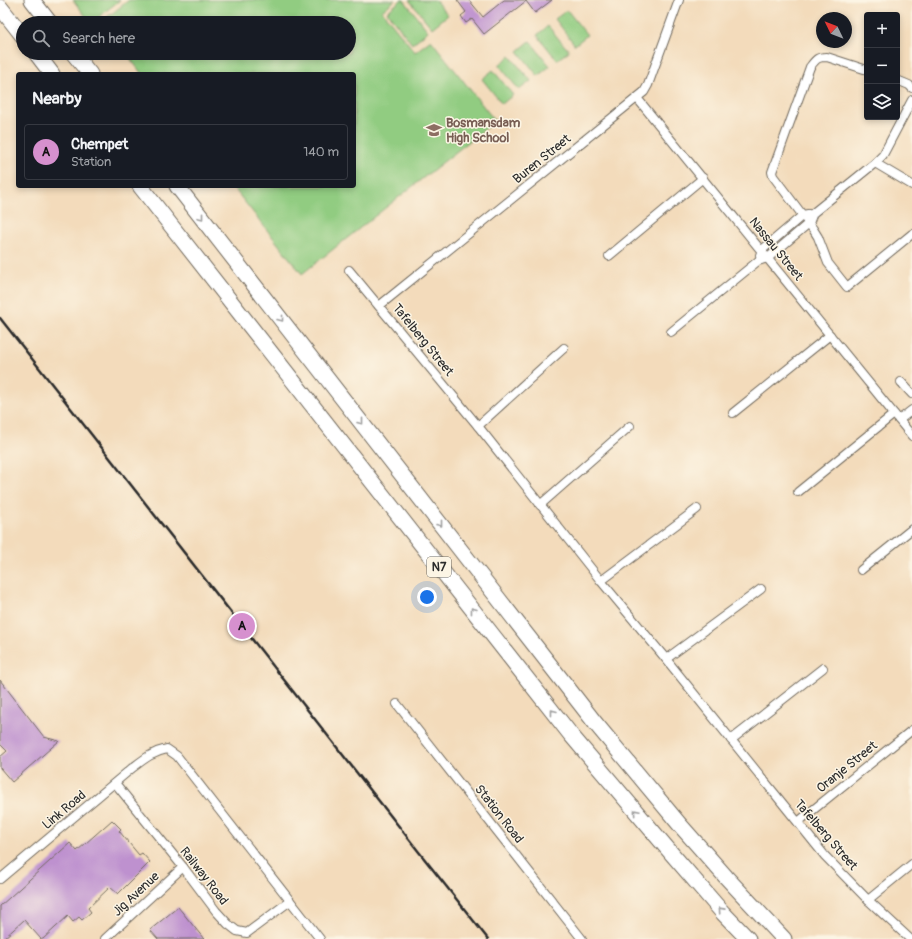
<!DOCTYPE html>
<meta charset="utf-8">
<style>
:root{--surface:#171b24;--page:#20242c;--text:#f1f3f6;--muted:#9ea1a6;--line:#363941;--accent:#d690ce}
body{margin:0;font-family:Pangolin,sans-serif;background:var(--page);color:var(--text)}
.controls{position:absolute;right:12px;top:12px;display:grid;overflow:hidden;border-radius:4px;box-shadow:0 2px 6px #0003}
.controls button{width:36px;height:36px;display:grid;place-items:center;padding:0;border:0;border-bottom:1px solid var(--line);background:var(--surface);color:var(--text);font:20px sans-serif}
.compass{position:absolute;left:816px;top:12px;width:36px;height:36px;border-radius:50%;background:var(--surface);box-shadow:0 2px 6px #0003;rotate:313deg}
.you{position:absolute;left:427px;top:597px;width:14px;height:14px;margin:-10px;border:3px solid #fff;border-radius:50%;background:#1a73e8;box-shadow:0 0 0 6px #1a73e833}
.badge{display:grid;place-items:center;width:26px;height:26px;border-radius:50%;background:var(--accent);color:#111;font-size:13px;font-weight:700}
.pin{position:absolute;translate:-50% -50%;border:2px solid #fff;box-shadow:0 1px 4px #0006}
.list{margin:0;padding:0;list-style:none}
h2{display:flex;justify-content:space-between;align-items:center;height:52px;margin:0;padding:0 16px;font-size:17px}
h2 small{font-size:13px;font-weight:400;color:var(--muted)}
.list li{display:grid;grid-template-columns:26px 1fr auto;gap:12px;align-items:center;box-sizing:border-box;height:56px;margin:0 8px 8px;padding:0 8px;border:1px solid var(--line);border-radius:4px}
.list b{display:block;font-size:15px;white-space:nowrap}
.list p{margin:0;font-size:13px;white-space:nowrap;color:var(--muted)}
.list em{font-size:13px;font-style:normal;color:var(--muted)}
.icon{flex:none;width:22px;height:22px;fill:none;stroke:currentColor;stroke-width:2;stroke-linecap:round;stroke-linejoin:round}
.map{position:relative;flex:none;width:912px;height:939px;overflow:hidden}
.search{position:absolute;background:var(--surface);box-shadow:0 2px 6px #0003;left:16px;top:16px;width:340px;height:44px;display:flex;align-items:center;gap:10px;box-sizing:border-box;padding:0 14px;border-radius:22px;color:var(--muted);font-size:15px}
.panel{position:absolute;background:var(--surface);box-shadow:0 2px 6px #0003;left:16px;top:72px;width:340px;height:116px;border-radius:4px}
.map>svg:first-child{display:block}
.green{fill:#91cc81;stroke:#5e7c56}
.building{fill:#be91cf}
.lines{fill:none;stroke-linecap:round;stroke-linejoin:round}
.minor-casing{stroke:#71695d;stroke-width:10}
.motorway-casing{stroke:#71695d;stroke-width:17}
.minor{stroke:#fff;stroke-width:8}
.motorway{stroke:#fff;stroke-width:15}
.rail{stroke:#2b2b2b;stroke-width:2.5}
.oneway{stroke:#a0a0a0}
.labels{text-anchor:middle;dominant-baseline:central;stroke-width:3;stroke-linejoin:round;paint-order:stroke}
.shield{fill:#fcf5e5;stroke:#6a6863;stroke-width:1}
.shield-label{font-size:12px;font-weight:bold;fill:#2b2b2b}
.education-label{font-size:13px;font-weight:bold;fill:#785e54;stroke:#fcf5e5;text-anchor:start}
.street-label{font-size:13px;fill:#2b2b2b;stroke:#fcf5e5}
</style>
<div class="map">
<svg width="912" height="939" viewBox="0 0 912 939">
<rect width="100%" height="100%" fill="#fcf5e5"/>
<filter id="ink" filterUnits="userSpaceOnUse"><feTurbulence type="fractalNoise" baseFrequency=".025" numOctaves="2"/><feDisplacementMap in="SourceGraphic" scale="8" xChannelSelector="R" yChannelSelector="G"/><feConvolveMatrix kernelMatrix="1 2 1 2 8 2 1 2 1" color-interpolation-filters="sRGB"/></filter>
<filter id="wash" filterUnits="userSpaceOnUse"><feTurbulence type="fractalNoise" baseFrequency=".012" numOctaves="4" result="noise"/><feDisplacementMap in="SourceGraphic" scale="16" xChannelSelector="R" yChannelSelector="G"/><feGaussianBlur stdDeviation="0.9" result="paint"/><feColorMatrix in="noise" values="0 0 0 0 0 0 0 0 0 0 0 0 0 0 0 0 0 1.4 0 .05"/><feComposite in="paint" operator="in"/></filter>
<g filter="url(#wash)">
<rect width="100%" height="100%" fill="#f3dbbb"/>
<!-- green -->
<g class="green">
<path d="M73,0h47l-29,23z"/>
<path d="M129,0h266l-13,11 33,41 16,-12 64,81 -193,153 -70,-88h122v-112h-212l-16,-21h223v-30h-247l-1,-1z"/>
<path d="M401,0h3l24,31 -16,13 -25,-32z"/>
<path d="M409,0h26l13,15 -16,13z"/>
<path d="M567,10l20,25 -12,10 -20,-26z"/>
<path d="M548,26l21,25 -12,9 -20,-25z"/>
<path d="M530,41l20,25 -12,10 -20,-25z"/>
<path d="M510,56l21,25 -12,9 -20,-25z"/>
<path d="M493,70l20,25 -11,9 -20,-25z"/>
</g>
<g id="blocks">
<!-- building -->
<g class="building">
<path d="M457,0h12l14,17 21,-17h48l-17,13 -9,-12 -42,33 -12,-15 -6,4 -5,-7 5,-4z"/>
<path d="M0,680l44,57 15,4 -47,41 -12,-14v-11l7,-6 -7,-7z"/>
<path d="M112,820l9,9 -2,2 20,24 3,-2 8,9 -32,32 -8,-7 -22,21 3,4 -9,8 -3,-3 -6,5 -5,-6 -25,23h-2l-17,-19 -21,19h-3v-33l70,-63 7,8z"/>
<path d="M178,907l26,32h-46l-8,-9z"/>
</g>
</g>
</g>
<g filter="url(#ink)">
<use href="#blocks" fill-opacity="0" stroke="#71695d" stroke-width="1"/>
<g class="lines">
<defs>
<g id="minor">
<path d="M867,70l-40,-13c-10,0 -11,2 -17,10l-38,105 1,4 40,53 5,8 10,26 19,24 65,-53"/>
<path d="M897,80l12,5 3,3"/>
<path d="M637,98l275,338"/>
<path d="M875,163l37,22"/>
<path d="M760,255l2,-5 41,-35 5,-1"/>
<path d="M609,256l94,-78"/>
<path d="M349,270l129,156 123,155 65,78 159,197 43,44 42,39"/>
<path d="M379,306l265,-214 4,-7 31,-85"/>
<path d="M671,332l87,-71 10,-3 41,-35 4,-10 62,-50 8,-8 29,-55"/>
<path d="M901,382l11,12"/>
<path d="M733,413l97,-78"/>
<path d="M899,420l13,-10"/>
<path d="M478,426l86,-78"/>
<path d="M798,492l96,-78"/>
<path d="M540,505l90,-79"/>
<path d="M861,570l51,-41"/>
<path d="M601,581l96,-72"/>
<path d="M666,659l95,-70"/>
<path d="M397,704l185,235"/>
<path d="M731,740l92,-72"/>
<path d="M115,783l68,84 33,44 12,13 9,7 10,2 43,-32"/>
<path d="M798,822l114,-92"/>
<path d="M0,879l131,-110c12,-9 21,-17 36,-20l10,7 143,183"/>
<path d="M868,900l44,-36"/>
<path d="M105,939l78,-72"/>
</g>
<g id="motorway">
<path d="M32,0l18,23"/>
<path d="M0,7l23,29"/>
<path d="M36,53l16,21"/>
<path d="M73,53l17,21"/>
<path d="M140,186l431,549 101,119 51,59 25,26"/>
<path d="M177,186l419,538 84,101 46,52 58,62"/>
</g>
</defs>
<!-- minor casing -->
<use href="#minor" class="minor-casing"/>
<!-- motorway casing -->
<use href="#motorway" class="motorway-casing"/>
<!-- minor -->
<use href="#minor" class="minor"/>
<!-- motorway -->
<use href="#motorway" class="motorway"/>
<!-- rail -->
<path class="rail" d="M0,318l419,534 69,87"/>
</g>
<!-- one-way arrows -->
<defs><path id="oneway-chevron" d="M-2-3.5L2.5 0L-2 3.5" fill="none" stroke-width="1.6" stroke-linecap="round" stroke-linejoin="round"/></defs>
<g class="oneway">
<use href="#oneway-chevron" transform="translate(201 217) rotate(52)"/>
<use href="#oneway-chevron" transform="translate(281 319) rotate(52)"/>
<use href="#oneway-chevron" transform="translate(361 422) rotate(52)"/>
<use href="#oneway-chevron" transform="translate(440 524) rotate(52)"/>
<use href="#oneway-chevron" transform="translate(473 610) rotate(-128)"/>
<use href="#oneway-chevron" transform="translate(553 712) rotate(-128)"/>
<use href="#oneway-chevron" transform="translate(636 812) rotate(-131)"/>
<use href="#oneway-chevron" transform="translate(721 910) rotate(-132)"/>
</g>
</g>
<!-- icons -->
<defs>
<symbol id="school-bare" viewBox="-9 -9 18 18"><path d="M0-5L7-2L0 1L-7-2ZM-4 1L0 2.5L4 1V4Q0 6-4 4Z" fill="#8d6e63" stroke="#fcf5e5" stroke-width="2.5" paint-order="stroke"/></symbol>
</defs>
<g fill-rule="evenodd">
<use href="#school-bare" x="423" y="119" width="22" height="22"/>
</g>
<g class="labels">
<!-- shield labels -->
<rect class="shield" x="427" y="557" width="24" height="20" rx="3"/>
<g class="shield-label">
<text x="439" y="567">N7</text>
</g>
<!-- education labels -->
<g class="education-label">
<text x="446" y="123">Bosmansdam<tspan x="446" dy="15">High School</tspan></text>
</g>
<!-- street labels -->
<g class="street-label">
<text transform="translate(542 159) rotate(-39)">Buren Street</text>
<text transform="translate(776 249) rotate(51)">Nassau Street</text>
<text transform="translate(423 340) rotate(51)">Tafelberg Street</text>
<text transform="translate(847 767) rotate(-39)">Oranje Street</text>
<text transform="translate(64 810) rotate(-40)">Link Road</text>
<text transform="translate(499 814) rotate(52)">Station Road</text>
<text transform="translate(826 835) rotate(49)">Tafelberg Street</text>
<text transform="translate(204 876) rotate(52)">Railway Road</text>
<text transform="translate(136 894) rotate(-43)">Jig Avenue</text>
</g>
</g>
</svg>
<div class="controls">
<button>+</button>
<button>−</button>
<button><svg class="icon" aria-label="layers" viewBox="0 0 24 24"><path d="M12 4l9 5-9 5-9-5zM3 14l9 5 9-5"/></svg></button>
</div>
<svg class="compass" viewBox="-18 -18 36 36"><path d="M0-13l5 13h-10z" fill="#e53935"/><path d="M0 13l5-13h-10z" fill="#9ea1a6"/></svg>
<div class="you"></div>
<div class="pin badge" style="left:242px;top:626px">A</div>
<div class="search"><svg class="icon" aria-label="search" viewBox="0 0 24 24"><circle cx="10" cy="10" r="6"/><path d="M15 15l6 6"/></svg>Search here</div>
<section class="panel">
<h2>Nearby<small></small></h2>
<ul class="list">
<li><span class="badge">A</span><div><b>Chempet</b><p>Station</p></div><em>140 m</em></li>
</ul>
</section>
</div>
